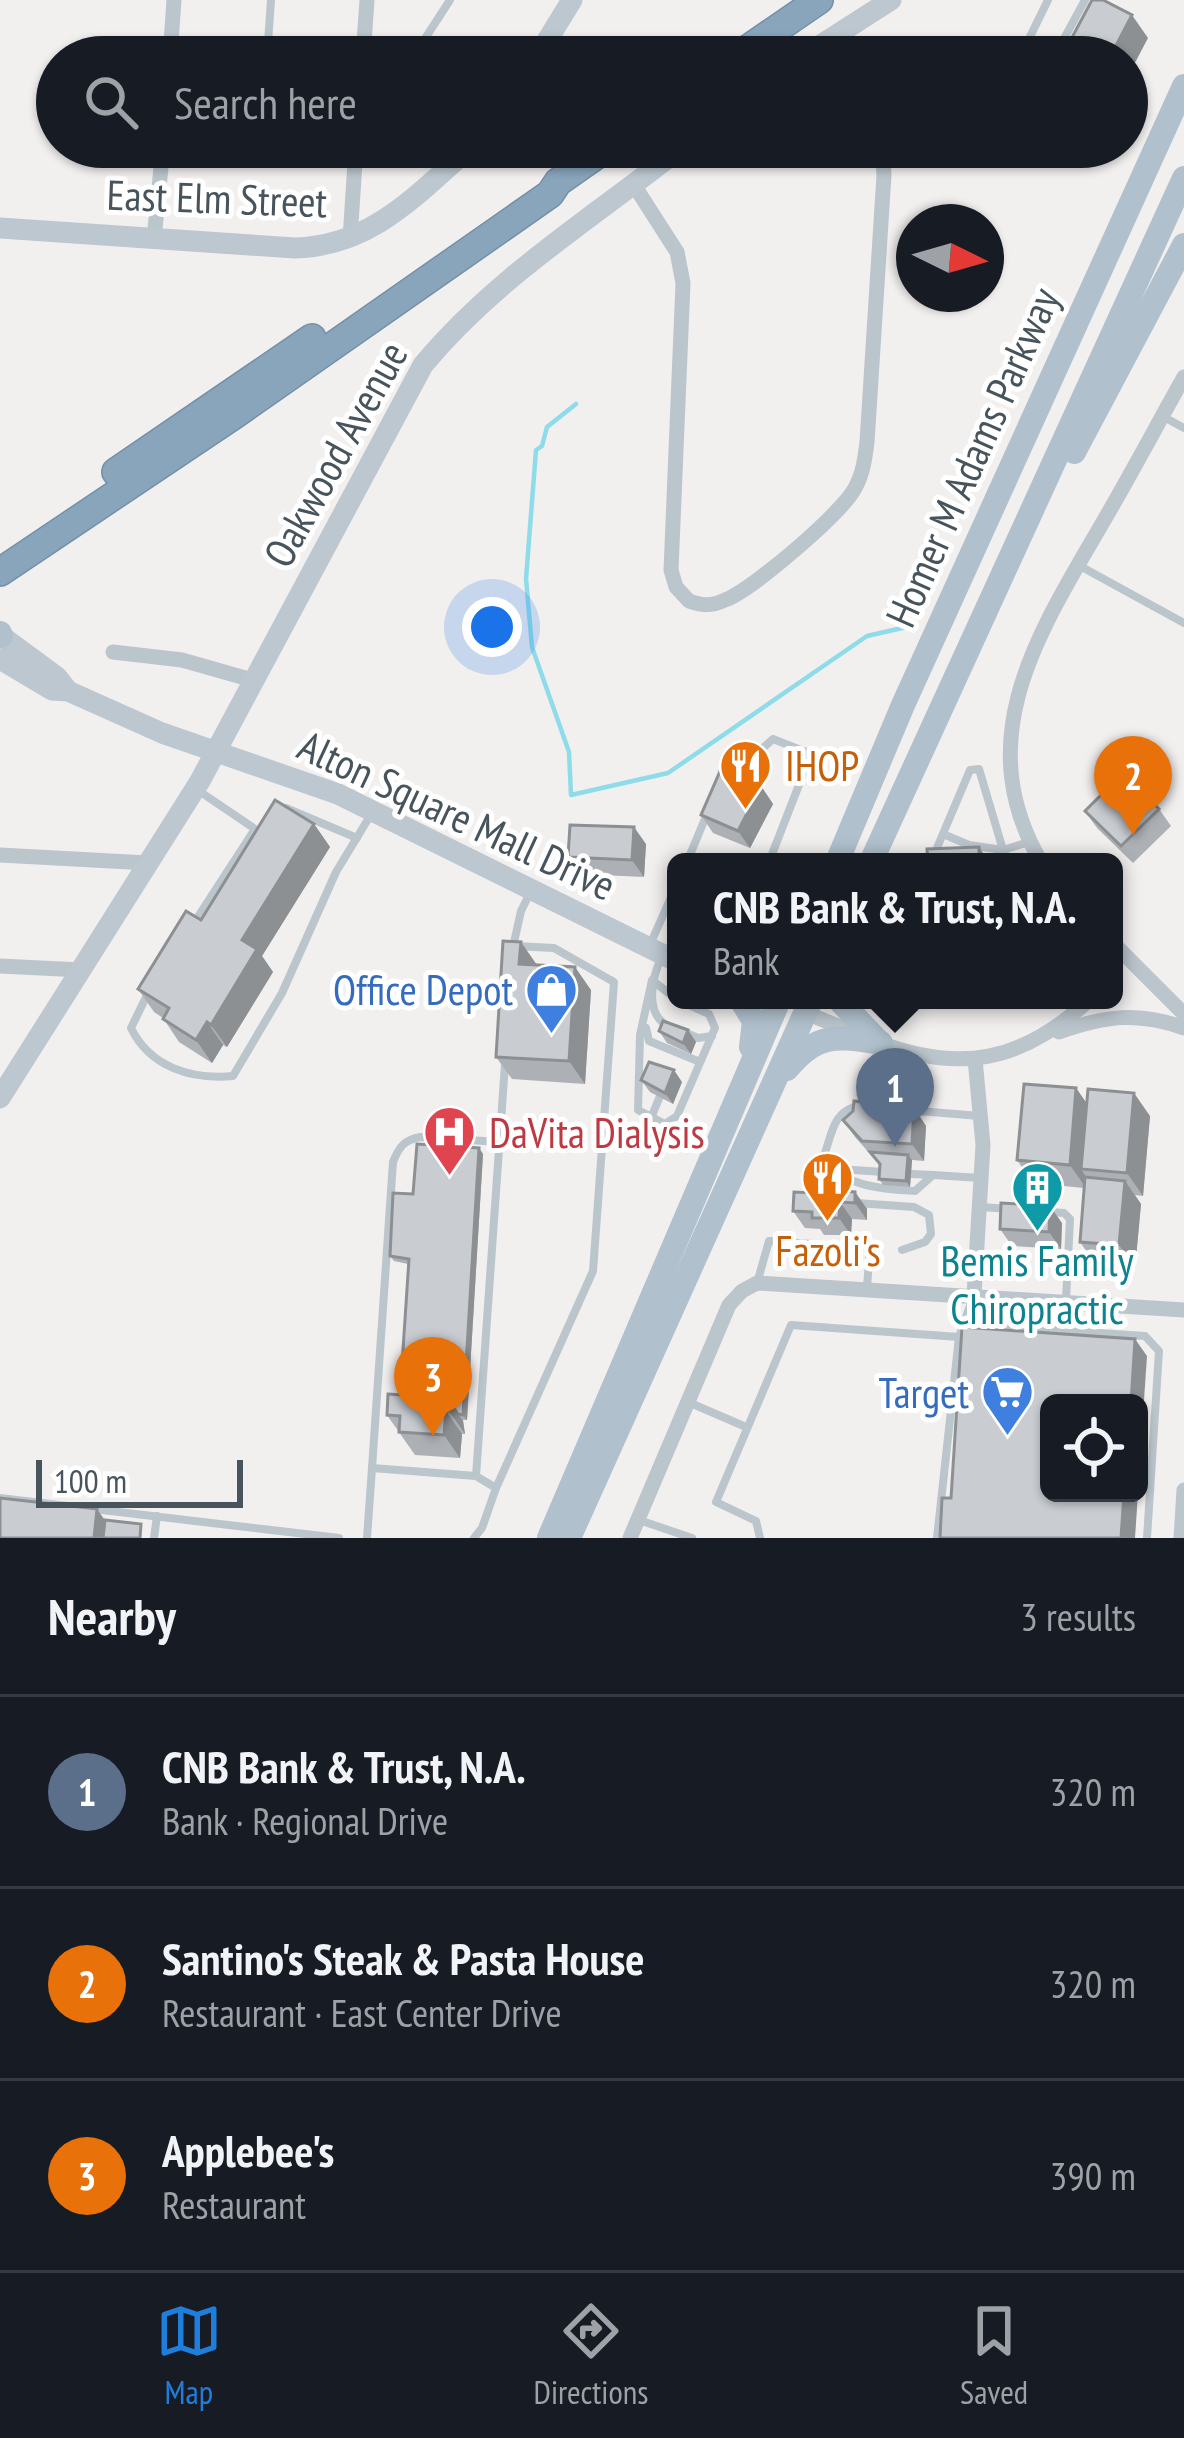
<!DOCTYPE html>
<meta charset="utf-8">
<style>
:root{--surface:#171b24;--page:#242831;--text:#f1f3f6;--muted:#9ea1a6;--line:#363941;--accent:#1f7edc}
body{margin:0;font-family:"PT Sans Narrow",sans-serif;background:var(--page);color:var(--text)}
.controls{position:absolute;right:36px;bottom:36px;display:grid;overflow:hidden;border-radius:18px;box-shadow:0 3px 9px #0004}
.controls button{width:108px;height:108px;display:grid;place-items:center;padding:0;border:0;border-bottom:3px solid var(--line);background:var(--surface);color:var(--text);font:60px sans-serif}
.compass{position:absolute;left:896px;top:204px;width:108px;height:108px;border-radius:50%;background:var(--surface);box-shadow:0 3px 9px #0004;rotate:95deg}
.scale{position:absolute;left:36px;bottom:30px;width:207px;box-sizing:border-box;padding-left:12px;border:6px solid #48545c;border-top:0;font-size:33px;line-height:42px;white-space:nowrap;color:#48545c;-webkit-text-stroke:9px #fff;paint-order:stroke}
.you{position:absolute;left:492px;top:627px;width:42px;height:42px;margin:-30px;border:9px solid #fff;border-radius:50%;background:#1a73e8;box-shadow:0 0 0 18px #1a73e833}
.badge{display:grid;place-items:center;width:78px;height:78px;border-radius:50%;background:var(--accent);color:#fff;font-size:39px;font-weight:700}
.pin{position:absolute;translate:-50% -99px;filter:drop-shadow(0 3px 6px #0008)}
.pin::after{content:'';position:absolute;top:63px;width:42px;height:36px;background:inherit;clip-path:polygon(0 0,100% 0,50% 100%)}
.popup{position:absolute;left:667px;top:853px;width:456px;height:156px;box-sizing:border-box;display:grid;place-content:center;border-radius:18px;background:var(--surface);filter:drop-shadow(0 3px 9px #0005);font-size:39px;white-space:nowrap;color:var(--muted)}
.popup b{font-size:45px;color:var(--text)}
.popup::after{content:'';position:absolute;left:50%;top:100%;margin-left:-24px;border:24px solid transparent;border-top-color:var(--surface)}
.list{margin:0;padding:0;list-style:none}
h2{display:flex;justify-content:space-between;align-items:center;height:156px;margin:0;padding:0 48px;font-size:51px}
h2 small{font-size:39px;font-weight:400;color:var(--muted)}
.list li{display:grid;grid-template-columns:78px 1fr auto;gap:36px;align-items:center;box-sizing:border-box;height:192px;padding:0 48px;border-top:3px solid var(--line)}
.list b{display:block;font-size:45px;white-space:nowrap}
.list p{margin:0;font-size:39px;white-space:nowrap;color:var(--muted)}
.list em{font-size:39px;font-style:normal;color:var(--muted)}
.icon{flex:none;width:66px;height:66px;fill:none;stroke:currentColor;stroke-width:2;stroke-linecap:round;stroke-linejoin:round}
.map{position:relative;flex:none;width:1184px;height:1538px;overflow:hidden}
.search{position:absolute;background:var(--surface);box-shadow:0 3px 9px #0004;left:36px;right:36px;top:36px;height:132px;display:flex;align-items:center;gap:30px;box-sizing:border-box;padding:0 42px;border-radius:66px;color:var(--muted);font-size:45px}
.sheet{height:732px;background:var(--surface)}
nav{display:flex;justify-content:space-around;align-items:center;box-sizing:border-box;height:168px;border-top:3px solid var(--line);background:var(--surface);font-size:33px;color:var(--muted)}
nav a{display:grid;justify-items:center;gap:6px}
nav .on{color:var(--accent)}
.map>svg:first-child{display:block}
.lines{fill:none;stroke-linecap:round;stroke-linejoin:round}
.stream{stroke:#8edce9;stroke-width:4.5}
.highway-casing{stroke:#7490a8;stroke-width:30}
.lane{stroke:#bbc5cc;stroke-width:8}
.street{stroke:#bbc5cc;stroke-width:15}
.secondary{stroke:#bcc7d0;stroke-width:21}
.primary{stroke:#b0c1cd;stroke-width:24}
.highway{stroke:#89a5bc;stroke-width:27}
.wall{fill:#adb0b5}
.shaded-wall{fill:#8d9093}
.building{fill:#c9cdd2;stroke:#8d9093;stroke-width:3}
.labels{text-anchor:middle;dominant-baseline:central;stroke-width:10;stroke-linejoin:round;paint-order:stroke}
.street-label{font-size:42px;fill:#48545c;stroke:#fff}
.food-label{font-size:42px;fill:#c56008;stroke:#fff;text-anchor:start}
.shop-label{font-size:42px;fill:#366cbe;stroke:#fff;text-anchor:end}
.health-label{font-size:42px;fill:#be3a42;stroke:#fff;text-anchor:start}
.culture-label{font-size:42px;fill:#0d838f;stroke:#fff}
</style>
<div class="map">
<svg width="1184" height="1538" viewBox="0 0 1184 1538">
<rect width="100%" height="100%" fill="#f2efef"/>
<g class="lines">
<!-- stream -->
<path class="stream" d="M576,404l-29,23 -5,19 -6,4 -10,129 6,68 37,105 2,43 97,-22 199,-137 44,-10"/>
<defs>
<g id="highway">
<path d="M736,57l83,-57"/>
<path d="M116,472l196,-134"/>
<path d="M0,572l234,-157 316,-221 8,-12 50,-35"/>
</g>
</defs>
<!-- highway casing -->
<use href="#highway" class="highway-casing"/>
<!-- lane -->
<g class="lane">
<path d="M267,57l4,-57"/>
<path d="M413,57l37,-57"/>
<path d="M1020,57l28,-57"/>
<path d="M1054,57l31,-57"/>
<path d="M1164,417l20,11"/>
<path d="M1080,566l104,57"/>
<path d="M727,780l46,-41 38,15 -42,108"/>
<path d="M286,808l71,30"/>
<path d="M687,862l20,-48"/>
<path d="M931,862l39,-92 9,-1 24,81 -34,-5 -26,-11"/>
<path d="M1009,862l-6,-12 26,-8"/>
<path d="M194,923l61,-94 -59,-40"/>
<path d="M513,947l8,-36 9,-18"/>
<path d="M649,947l27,-61"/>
<path d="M662,956c-10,21 -19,59 8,71"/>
<path d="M149,991l-18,37c19,39 60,52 102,48l49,-83 54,-121 34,-56"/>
<path d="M676,999l-24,-19 -12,55 -2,75 27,14 12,-8 38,-88 -6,-14 -31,-14"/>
<path d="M646,1028l3,13 51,21"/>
<path d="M684,1032l14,6 14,-2"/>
<path d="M861,1106c-27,2 -29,27 -37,50 17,31 59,33 91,35l18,-16 48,3"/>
<path d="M906,1110l74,6"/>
<path d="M651,1118l9,-22"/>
<path d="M838,1169l46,3"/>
<path d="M911,1174l22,1"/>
<path d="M856,1203l58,4 15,8 2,19 -6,8 -23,8"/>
<path d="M981,1207l29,2"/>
<path d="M1049,1212l15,1 6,6 -4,81"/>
<path d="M757,1283l12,-42 101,7 -3,39"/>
<path d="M964,1324l181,12 14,15 -12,187"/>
<path d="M688,1402l58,25"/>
<path d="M372,1468l21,-306c6,-15 11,-22 27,-25l80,5"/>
<path d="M496,1488l97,-217 21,-289 -60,-34 -39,-2"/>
<path d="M0,1498l339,40"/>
<path d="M639,1520l53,18"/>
<path d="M154,1538l3,-22"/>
<path d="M367,1538l5,-70 104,8"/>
<path d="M474,1538l8,-10 14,-40 -20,-12 29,-412"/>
<path d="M760,1538l-4,-17 -40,-19 75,-177 168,12"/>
<path d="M937,1538l22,-201 14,-40"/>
</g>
<!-- street -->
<g class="street">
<path d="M170,57l4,-57"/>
<path d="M363,57l4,-57"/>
<path d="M634,185l43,67 6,31 -12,287 5,17 13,14c13,5 23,5 36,-1 27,-10 117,-87 130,-112 8,-14 10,-30 12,-46l17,-267 -2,-28"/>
<path d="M154,239l9,-92"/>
<path d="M350,239l6,-92"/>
<path d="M113,652l69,8 74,21"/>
<path d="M0,855l148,8"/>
<path d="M1041,862c-73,-125 -1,-231 62,-340 28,-48 54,-97 81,-145"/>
<path d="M1114,944l70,70"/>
<path d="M0,966l81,4"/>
<path d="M806,1013l47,19"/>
<path d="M1059,1032c46,-16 79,-21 125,-4"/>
<path d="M875,1041c85,33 147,21 214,-41"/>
<path d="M974,1295l9,-150 -8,-86"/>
<path d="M630,1538l99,-233 13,-14 15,-8 427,27"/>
<path d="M1181,1538l3,-48"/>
</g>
<!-- secondary -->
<g class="secondary">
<path d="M537,57l35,-57"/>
<path d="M802,57l89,-57"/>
<path d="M0,228l295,20c77,-2 122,-54 176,-101"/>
<path d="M0,635l57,42 11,14"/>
<path d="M0,659l52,31 16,1 94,42 176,61 338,167"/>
<path d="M0,1098l200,-317 223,-416c73,-88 171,-148 259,-218"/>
</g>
<!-- primary -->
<g class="primary">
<path d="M1074,452l110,-207"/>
<path d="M0,633l1,3"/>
<path d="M837,862l66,-157 281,-619"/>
<path d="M871,862l313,-684"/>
<path d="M741,1000l13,21 -3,26"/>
<path d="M839,1000l40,42"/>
<path d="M787,1069c30,-37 51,-33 94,-26"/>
<path d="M549,1538l230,-538"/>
<path d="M569,1538l242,-538"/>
</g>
<!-- highway -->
<use href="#highway" class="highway"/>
</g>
<!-- wall -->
<g class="wall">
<path d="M831,147h26l2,4 -19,9z"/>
<path d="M1061,147h30l-6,12z"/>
<path d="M761,786l12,18 -23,44 -37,-15 -12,-18z"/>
<path d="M1111,793l48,16 12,17 -38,37 -36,-35 -12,-17z"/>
<path d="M314,824l16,23 -68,109 11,16 -46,75 -4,-2 -11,18 -33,-21 -16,-24 -9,-6 -16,-23 63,-69z"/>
<path d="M646,844l-2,33 -64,-3 -12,-17z"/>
<path d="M537,965l54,25 -6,94 -73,-5 -16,-22z"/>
<path d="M688,1030l8,12 -5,12 -24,-11 -8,-12z"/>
<path d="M641,1080l41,2 -9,22 -23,-12z"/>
<path d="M1076,1088l11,16 63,12 -7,80 -8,-1 6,9 -6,64 -39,-3 -16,-23 4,-54 -51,-5 -16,-23z"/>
<path d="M914,1108l12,18 -2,35 -12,-1 -2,27 -27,-2 -4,-6 1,-14 -25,-28 -12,-17z"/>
<path d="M479,1148l4,6 -16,266h-4l2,14h-3l-2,24 -45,-3 -28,-40 13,-20 8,-131 -14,-3 -4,-5 23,-62z"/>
<path d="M855,1192l12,17v11l-15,-1 -1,16h-27l-4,-6 -15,-1 -12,-17 22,-18z"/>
<path d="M1062,1223l-1,26 -49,-3 -12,-17z"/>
</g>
<!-- shaded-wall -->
<g class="shaded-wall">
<path d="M1132,15l16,23 -21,40v-21h-17z"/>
<path d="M1076,147h15l-6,12z"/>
<path d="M761,786l12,18 -23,44 -12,-17z"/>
<path d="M314,824l16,23 -68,109 11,16 -46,75 -16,-22 31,-85z"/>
<path d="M634,827l12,17 -2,33 -12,-17z"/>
<path d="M979,847l10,15h-10z"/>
<path d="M521,942l16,23 -18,-1z"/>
<path d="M575,967l16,23 -6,94 -16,-23z"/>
<path d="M207,1022l16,23 -11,18 -16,-23z"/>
<path d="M688,1030l8,12 -5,12 -8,-11z"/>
<path d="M674,1070l8,12 -9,22 -8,-11z"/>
<path d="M1076,1088l16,23 -11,58 5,8v11l-16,-23z"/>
<path d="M1134,1093l16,23 -7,80 -16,-23z"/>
<path d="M914,1108l12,18 -2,35 -12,-17z"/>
<path d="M479,1148l4,6 -16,266 -4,-5z"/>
<path d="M908,1155l4,5 -2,27 -4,-6z"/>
<path d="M1125,1181l16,23 -6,64 -16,-23z"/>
<path d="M855,1192l12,17v11l-12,-17z"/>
<path d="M840,1202l12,17 -1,16 -12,-17z"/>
<path d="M1050,1206l12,17 -1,26 -12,-17z"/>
<path d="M1135,1339l12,17 -8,117v-70h-8z"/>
<path d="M447,1398l16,23 2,13 -16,-23z"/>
<path d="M446,1411l16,23 -2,24 -16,-23z"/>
<path d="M1124,1493h14l-3,45h-14z"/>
<path d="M97,1509l12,17 -1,12h-14z"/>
</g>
<!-- building -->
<g class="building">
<path d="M1092,0h11l29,15 -22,42h-55l8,-17 6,3z"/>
<path d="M721,769l40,17 -23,45 -37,-16z"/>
<path d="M1126,777l33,32 -38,37 -36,-35 22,-22 4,4z"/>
<path d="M275,800l39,24 -72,116 15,9 -46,76 -4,-3 -11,18 -33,-21 6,-11 -31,-19 48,-78 15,9z"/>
<path d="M570,825l64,2 -2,33 -64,-3z"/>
<path d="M979,847v15h-51l-1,-13z"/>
<path d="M676,876v19l-7,-3z"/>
<path d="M503,941l18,1 -2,22 56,3 -6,94 -73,-4z"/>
<path d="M663,1021l25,9 -5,13 -24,-12z"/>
<path d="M649,1062l25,8 -9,23 -24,-13z"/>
<path d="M1024,1084l52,4 -6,77 -53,-5z"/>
<path d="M1088,1089l46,4 -7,80 -46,-4z"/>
<path d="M854,1101l60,7 -2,36 -50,-3 -19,-21 10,-9z"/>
<path d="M417,1144l62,4 -16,267 -5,-1 -11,-16 -47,-3 9,-136 -19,-3 3,-63 20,1z"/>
<path d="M870,1152l38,3 -2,26 -27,-2 1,-15z"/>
<path d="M1085,1177l40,4 -6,64 -39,-3z"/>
<path d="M815,1189l40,3v11l-15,-1 -1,16h-27v-6l-19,-1 1,-19 21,1z"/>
<path d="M1001,1203l49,3 -1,26 -49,-3z"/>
<path d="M962,1327l173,12 -4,64h-82v90h75l-3,45h-181l2,-40h9z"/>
<path d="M388,1394l59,4 2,13h-3l-2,24 -45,-3 1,-16 -13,-1z"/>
<path d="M0,1498l97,11 -3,29h-94z"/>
<path d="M105,1520l36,4 -1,14h-37z"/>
</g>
<!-- icons -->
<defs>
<symbol id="restaurant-pin" viewBox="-11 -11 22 30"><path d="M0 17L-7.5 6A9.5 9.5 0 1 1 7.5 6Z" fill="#e8710a" stroke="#fff"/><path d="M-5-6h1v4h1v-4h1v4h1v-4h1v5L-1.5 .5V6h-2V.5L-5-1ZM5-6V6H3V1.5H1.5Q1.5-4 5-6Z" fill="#fff"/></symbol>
<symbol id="shop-pin" viewBox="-11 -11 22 30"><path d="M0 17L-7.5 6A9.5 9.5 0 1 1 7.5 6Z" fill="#3f7fe0" stroke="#fff"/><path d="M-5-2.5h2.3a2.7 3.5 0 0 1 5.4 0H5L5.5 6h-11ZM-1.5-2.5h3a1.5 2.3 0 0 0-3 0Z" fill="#fff"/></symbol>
<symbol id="hospital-pin" viewBox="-11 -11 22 30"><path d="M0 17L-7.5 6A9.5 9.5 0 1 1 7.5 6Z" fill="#e0444e" stroke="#fff"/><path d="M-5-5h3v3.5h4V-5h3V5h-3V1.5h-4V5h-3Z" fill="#fff"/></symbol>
<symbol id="building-pin" viewBox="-11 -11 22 30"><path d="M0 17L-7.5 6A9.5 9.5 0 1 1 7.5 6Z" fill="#0f9aa8" stroke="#fff"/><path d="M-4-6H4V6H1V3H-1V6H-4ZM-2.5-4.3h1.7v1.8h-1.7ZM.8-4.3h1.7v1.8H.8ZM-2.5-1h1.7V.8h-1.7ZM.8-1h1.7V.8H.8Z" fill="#fff"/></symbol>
<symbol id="supermarket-pin" viewBox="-11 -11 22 30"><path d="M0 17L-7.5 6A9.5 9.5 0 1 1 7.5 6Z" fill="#3f7fe0" stroke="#fff"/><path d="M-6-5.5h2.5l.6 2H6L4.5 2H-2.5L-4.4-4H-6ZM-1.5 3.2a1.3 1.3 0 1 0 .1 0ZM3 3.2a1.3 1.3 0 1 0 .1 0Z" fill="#fff"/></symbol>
</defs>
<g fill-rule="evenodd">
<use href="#restaurant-pin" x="716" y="736" width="59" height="81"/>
<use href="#shop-pin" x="522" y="960" width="59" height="81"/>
<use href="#hospital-pin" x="420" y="1102" width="59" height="81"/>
<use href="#restaurant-pin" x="798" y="1148" width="59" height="81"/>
<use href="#building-pin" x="1008" y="1158" width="59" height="81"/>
<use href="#supermarket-pin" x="978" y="1362" width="59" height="81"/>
</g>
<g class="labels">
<!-- street labels -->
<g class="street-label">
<text transform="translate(217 198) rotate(2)">East Elm Street</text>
<text transform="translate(335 454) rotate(-61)">Oakwood Avenue</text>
<text transform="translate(972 457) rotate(-66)">Homer M Adams Parkway</text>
<text transform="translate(457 815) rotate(25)">Alton Square Mall Drive</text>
</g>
<!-- food labels -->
<g class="food-label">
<text x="785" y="765">IHOP</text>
<text x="828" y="1250" text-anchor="middle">Fazoli's</text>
</g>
<!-- shop labels -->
<g class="shop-label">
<text x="513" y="989">Office Depot</text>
<text x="969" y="1392">Target</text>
</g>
<!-- health labels -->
<g class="health-label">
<text x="489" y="1132">DaVita Dialysis</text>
</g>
<!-- culture labels -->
<g class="culture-label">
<text x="1037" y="1260">Bemis Family<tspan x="1037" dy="48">Chiropractic</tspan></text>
</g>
</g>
</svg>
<div class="controls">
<button><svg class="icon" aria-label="locate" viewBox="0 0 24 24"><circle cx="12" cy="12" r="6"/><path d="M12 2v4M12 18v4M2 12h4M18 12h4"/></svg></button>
</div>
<svg class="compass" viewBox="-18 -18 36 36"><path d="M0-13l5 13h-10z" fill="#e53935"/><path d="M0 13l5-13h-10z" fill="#9ea1a6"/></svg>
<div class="scale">100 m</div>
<div class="you"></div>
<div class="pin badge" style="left:895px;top:1147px;background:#5c6f8a">1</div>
<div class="popup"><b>CNB Bank &amp; Trust, N.A.</b>Bank</div>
<div class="pin badge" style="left:1133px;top:835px;background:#e8710a">2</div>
<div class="pin badge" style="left:433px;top:1436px;background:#e8710a">3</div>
<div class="search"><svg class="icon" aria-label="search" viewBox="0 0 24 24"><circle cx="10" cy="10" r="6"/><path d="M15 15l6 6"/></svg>Search here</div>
</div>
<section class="sheet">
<h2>Nearby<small>3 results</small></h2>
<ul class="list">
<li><span class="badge" style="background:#5c6f8a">1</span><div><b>CNB Bank &amp; Trust, N.A.</b><p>Bank · Regional Drive</p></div><em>320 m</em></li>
<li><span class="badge" style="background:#e8710a">2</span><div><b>Santino's Steak &amp; Pasta House</b><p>Restaurant · East Center Drive</p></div><em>320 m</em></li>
<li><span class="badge" style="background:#e8710a">3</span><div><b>Applebee's</b><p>Restaurant</p></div><em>390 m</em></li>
</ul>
</section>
<nav>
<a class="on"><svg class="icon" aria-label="map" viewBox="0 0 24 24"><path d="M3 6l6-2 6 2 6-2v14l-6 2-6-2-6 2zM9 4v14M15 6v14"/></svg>Map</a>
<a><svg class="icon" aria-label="directions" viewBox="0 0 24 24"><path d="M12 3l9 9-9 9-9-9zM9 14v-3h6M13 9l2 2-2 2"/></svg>Directions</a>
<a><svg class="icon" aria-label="saved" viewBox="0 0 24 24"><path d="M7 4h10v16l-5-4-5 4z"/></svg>Saved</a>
</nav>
